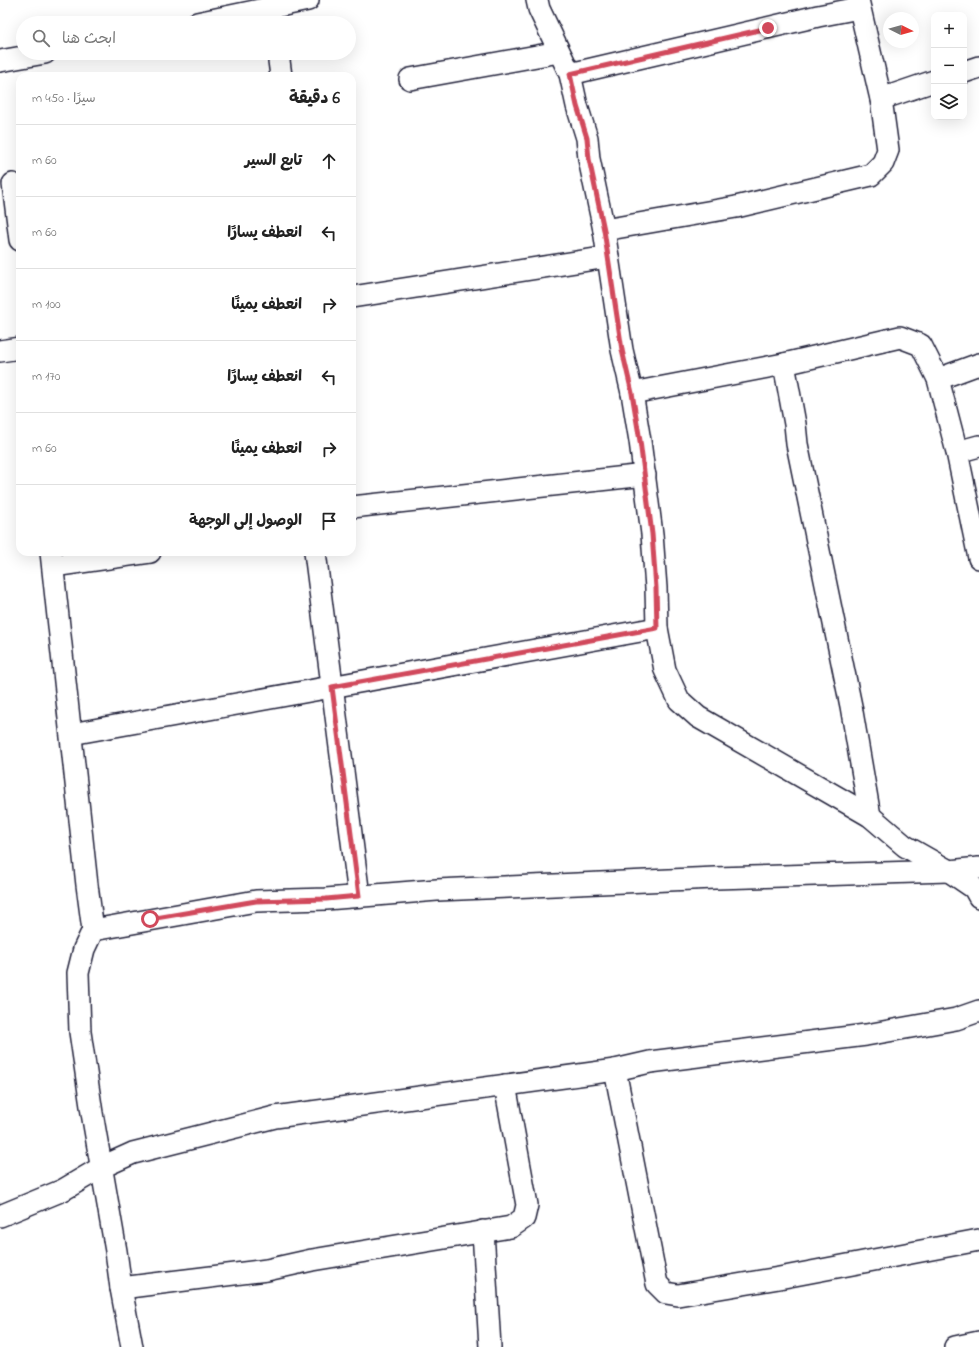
<!DOCTYPE html>
<html lang="ar">
<meta charset="utf-8">
<style>
:root{--surface:#fff;--page:#f6f6f6;--text:#222;--muted:#767676;--line:#e0e0e0}
body{margin:0;font-family:"Indie Flower","Playpen Sans Arabic",sans-serif;background:var(--page);color:var(--text);direction:rtl}
.controls{position:absolute;right:12px;top:12px;display:grid;overflow:hidden;border-radius:8px;box-shadow:0 4px 16px #0002}
.controls button{width:36px;height:36px;display:grid;place-items:center;padding:0;border:0;border-bottom:1px solid var(--line);background:var(--surface);color:var(--text);font:20px sans-serif}
.compass{position:absolute;left:883px;top:12px;width:36px;height:36px;border-radius:50%;background:var(--surface);box-shadow:0 4px 16px #0002;rotate:95deg}
.stop{position:absolute;width:12px;height:12px;margin:-9px;border:3px solid #d1495b;border-radius:50%;background:#fff}
.stop.end{background:#d1495b;border-color:#fff;box-shadow:0 1px 4px #0008}
.list{margin:0;padding:0;list-style:none}
h2{display:flex;justify-content:space-between;align-items:center;height:52px;margin:0;padding:0 16px;font-size:17px}
h2 small{font-size:13px;font-weight:400;color:var(--muted)}
.list li{display:grid;grid-template-columns:26px 1fr auto;gap:12px;align-items:center;box-sizing:border-box;height:72px;padding:0 16px;border-top:1px solid var(--line)}
.list b{display:block;font-size:15px;white-space:nowrap}
.list em{font-size:13px;font-style:normal;color:var(--muted)}
.icon{flex:none;width:22px;height:22px;fill:none;stroke:currentColor;stroke-width:2;stroke-linecap:round;stroke-linejoin:round}
.map{position:relative;flex:none;width:979px;height:1347px;overflow:hidden;direction:ltr}
.search{position:absolute;background:var(--surface);box-shadow:0 4px 16px #0002;left:16px;top:16px;width:340px;height:44px;display:flex;align-items:center;gap:10px;box-sizing:border-box;padding:0 14px;border-radius:22px;color:var(--muted);font-size:15px}
.panel{position:absolute;background:var(--surface);box-shadow:0 4px 16px #0002;left:16px;top:72px;width:340px;height:484px;border-radius:12px;direction:rtl}
.map>svg:first-child{display:block}
.lines{fill:none;stroke-linecap:round;stroke-linejoin:round}
.street-casing{stroke:#22223b;stroke-width:24}
.street{stroke:#fff;stroke-width:21}
.route{stroke:#d1495b;stroke-width:5}
</style>
<div class="map">
<svg width="979" height="1347" viewBox="0 0 979 1347">
<rect width="100%" height="100%" fill="#fff"/>
<filter id="ink" filterUnits="userSpaceOnUse"><feTurbulence type="fractalNoise" baseFrequency=".025" numOctaves="2"/><feDisplacementMap in="SourceGraphic" scale="8" xChannelSelector="R" yChannelSelector="G"/><feConvolveMatrix kernelMatrix="1 2 1 2 8 2 1 2 1" color-interpolation-filters="sRGB"/></filter>
<g filter="url(#ink)">
<g class="lines">
<defs>
<g id="street">
<path d="M537,0l2,9 31,65 7,32 10,32 2,21 15,71 18,120 10,43 8,48 12,93 4,54 1,40 8,42 14,30 19,17 172,99 35,30 44,25 25,17 5,9"/>
<path d="M197,23l111,-23"/>
<path d="M278,53l3,23"/>
<path d="M0,61l45,-8"/>
<path d="M964,72l15,-5"/>
<path d="M570,74l248,-58 41,-8"/>
<path d="M410,79l149,-27"/>
<path d="M881,99l53,-18"/>
<path d="M13,184l7,56"/>
<path d="M604,230l132,-23 135,-32 12,-12 5,-13 -7,-51 -23,-99"/>
<path d="M352,297l256,-40"/>
<path d="M0,351l20,-3"/>
<path d="M784,364l11,60 2,20 54,262 19,110"/>
<path d="M938,379l41,-15"/>
<path d="M632,393l152,-29 116,-27 21,8 17,34 19,73 22,106"/>
<path d="M957,452l22,-6"/>
<path d="M352,507l293,-32"/>
<path d="M51,552l36,333 6,45"/>
<path d="M315,552l44,344"/>
<path d="M53,566l97,-14"/>
<path d="M71,734l586,-106"/>
<path d="M615,1070l42,214 9,9 12,2 101,-17 200,-38"/>
<path d="M0,1216l63,-26 39,-23 31,-14 142,-36 340,-47 35,-8 216,-27 90,-16 23,-8"/>
<path d="M483,1231l7,116"/>
<path d="M121,1288l146,-18 45,-10 199,-33 13,-9 3,-13 -22,-120"/>
<path d="M132,1347l-11,-59 -5,-37 -24,-138 -12,-81 -2,-59 6,-24 9,-19 163,-29 70,-2 111,-9 278,-12 234,-7 30,-3"/>
<path d="M955,1347l24,-5"/>
</g>
</defs>
<!-- street casing -->
<use href="#street" class="street-casing"/>
<!-- street -->
<use href="#street" class="street"/>
</g>
</g>
<g class="lines" filter="url(#ink)">
<!-- route -->
<path class="route" d="M150,919l106,-18 70,-2 33,-3 -27,-209 325,-59 -1,-40 -4,-54 -12,-93 -8,-48 -10,-43 -18,-120 -15,-71 -2,-21 -10,-32 -7,-32 198,-46"/>
</g>
</svg>
<div class="controls">
<button>+</button>
<button>−</button>
<button><svg class="icon" aria-label="layers" viewBox="0 0 24 24"><path d="M12 4l9 5-9 5-9-5zM3 14l9 5 9-5"/></svg></button>
</div>
<svg class="compass" viewBox="-18 -18 36 36"><path d="M0-13l5 13h-10z" fill="#e53935"/><path d="M0 13l5-13h-10z" fill="#767676"/></svg>
<div class="stop" style="left:150px;top:919px"></div>
<div class="stop end" style="left:768px;top:28px"></div>
<div class="search"><svg class="icon" aria-label="search" viewBox="0 0 24 24"><circle cx="10" cy="10" r="6"/><path d="M15 15l6 6"/></svg>ابحث هنا</div>
<section class="panel">
<h2>6 دقيقة<small>سيرًا · 450 m</small></h2>
<ul class="list">
<li><svg class="icon" aria-label="ahead" viewBox="0 0 24 24"><path d="M12 20V5M6 11l6-6 6 6"/></svg><div><b>تابع السير</b></div><em>60 m</em></li>
<li><svg class="icon" aria-label="left" viewBox="0 0 24 24"><path d="M17 20v-9H6M10 6l-5 5 5 5"/></svg><div><b>انعطف يسارًا</b></div><em>60 m</em></li>
<li><svg class="icon" aria-label="right" viewBox="0 0 24 24"><path d="M7 20v-9h11M14 6l5 5-5 5"/></svg><div><b>انعطف يمينًا</b></div><em>100 m</em></li>
<li><svg class="icon" aria-label="left" viewBox="0 0 24 24"><path d="M17 20v-9H6M10 6l-5 5 5 5"/></svg><div><b>انعطف يسارًا</b></div><em>170 m</em></li>
<li><svg class="icon" aria-label="right" viewBox="0 0 24 24"><path d="M7 20v-9h11M14 6l5 5-5 5"/></svg><div><b>انعطف يمينًا</b></div><em>60 m</em></li>
<li><svg class="icon" aria-label="arrive" viewBox="0 0 24 24"><path d="M6 21V4h12l-3 4 3 4H6"/></svg><div><b>الوصول إلى الوجهة</b></div></li>
</ul>
</section>
</div>
